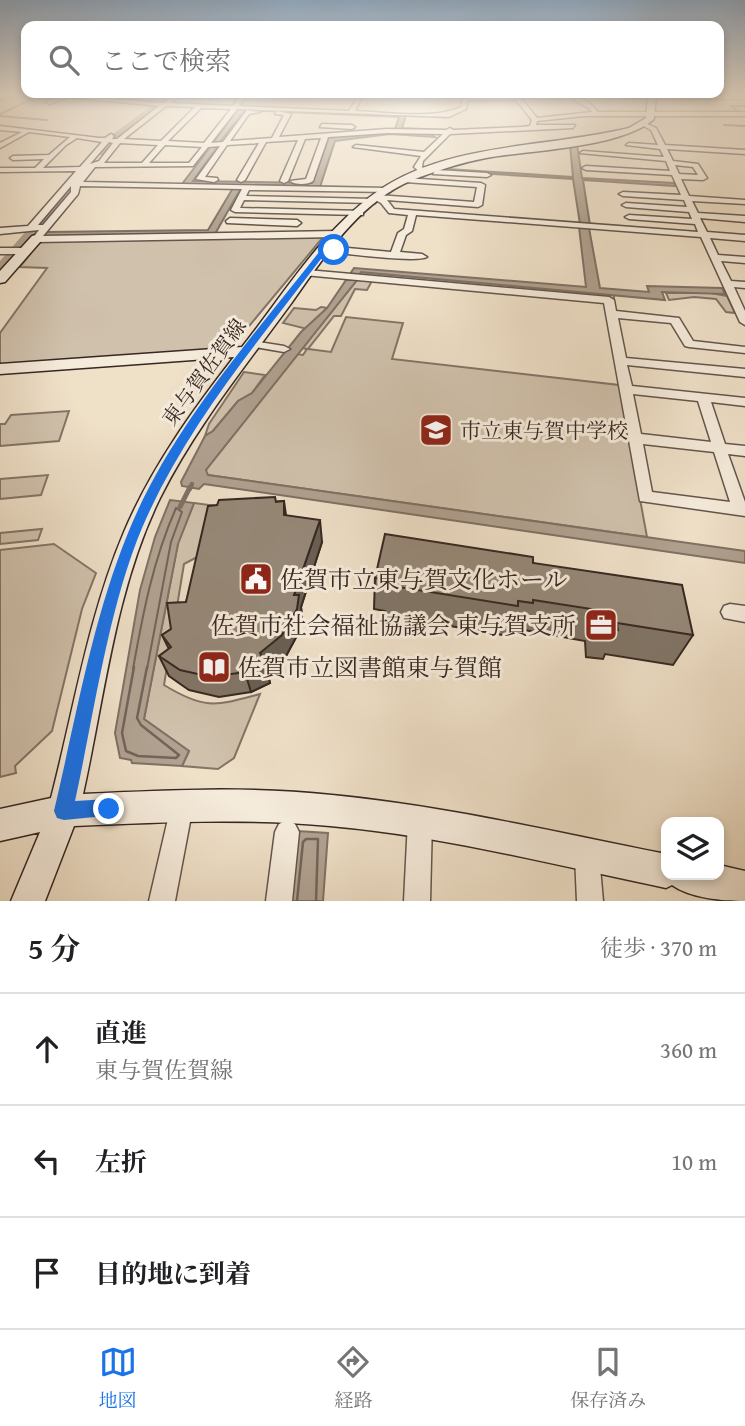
<!DOCTYPE html>
<html lang="ja">
<meta charset="utf-8">
<style>
:root{--surface:#fff;--page:#f6f6f6;--text:#202124;--muted:#757577;--line:#e0e0e0;--accent:#1a73e8}
body{margin:0;font-family:"Gentium Book Plus","Noto Serif JP",serif;background:var(--page);color:var(--text)}
.controls{position:absolute;right:21px;bottom:21px;display:grid;overflow:hidden;border-radius:14px;box-shadow:0 4px 10px #0003}
.controls button{width:63px;height:63px;display:grid;place-items:center;padding:0;border:0;border-bottom:2px solid var(--line);background:var(--surface);color:var(--text);font:35px sans-serif}
.stop{position:absolute;width:21px;height:21px;margin:-16px;border:5px solid #1a73e8;border-radius:50%;background:#fff}
.stop.end{background:#1a73e8;border-color:#fff;box-shadow:0 2px 7px #0008}
.list{margin:0;padding:0;list-style:none}
h2{display:flex;justify-content:space-between;align-items:center;height:91px;margin:0;padding:0 28px;font-size:30px}
h2 small{font-size:23px;font-weight:400;color:var(--muted)}
.list li{display:grid;grid-template-columns:46px 1fr auto;gap:21px;align-items:center;box-sizing:border-box;height:112px;padding:0 28px;border-top:2px solid var(--line)}
.list b{display:block;font-size:26px;white-space:nowrap}
.list p{margin:0;font-size:23px;white-space:nowrap;color:var(--muted)}
.list em{font-size:23px;font-style:normal;color:var(--muted)}
.icon{flex:none;width:38px;height:38px;fill:none;stroke:currentColor;stroke-width:2;stroke-linecap:round;stroke-linejoin:round}
.map{position:relative;flex:none;width:745px;height:901px;overflow:hidden}
.search{position:absolute;background:var(--surface);box-shadow:0 4px 10px #0003;left:21px;right:21px;top:21px;height:77px;display:flex;align-items:center;gap:18px;box-sizing:border-box;padding:0 24px;border-radius:14px;color:var(--muted);font-size:26px}
.sheet{height:427px;background:var(--surface)}
nav{display:flex;justify-content:space-around;align-items:center;box-sizing:border-box;height:98px;border-top:2px solid var(--line);background:var(--surface);font-size:19px;color:var(--muted)}
nav a{display:grid;justify-items:center;gap:4px}
nav .on{color:var(--accent)}
.map>svg:first-child{display:block}
.green{fill:#d0c1ac;stroke:#837467;stroke-width:2}
.water{fill:#b0a190;stroke:#7f7164;stroke-width:2}
.lines{fill:none;stroke-linecap:round;stroke-linejoin:round}
.shore-far1{stroke:#736459;stroke-width:2}
.shore{stroke:#736459;stroke-width:2.5}
.stream-far2{stroke:#7f7164;stroke-width:2}
.stream-far1{stroke:#7f7164;stroke-width:4.5}
.stream{stroke:#7f7164;stroke-width:5}
.canal{fill:#b0a190;fill-rule:evenodd}
.street-casing{stroke:#64564c;stroke-width:3}
.secondary-casing{stroke:#362822;stroke-width:3}
.street{fill:#f5ebdb;fill-rule:evenodd}
.secondary{fill:#f5ebdb;fill-rule:evenodd}
.wall{fill:#817567;stroke:#362822;stroke-width:2}
.shaded-wall{fill:#695f54;stroke:#362822;stroke-width:2}
.building{fill:#968878;stroke:#362822;stroke-width:2}
.route{fill:#1a73e8}
.labels{text-anchor:middle;dominant-baseline:central;stroke-width:6;stroke-linejoin:round;paint-order:stroke}
.street-label{font-size:21px;fill:#362822;stroke:#f5ebdb}
.poi-label{font-size:21px;fill:#362822;stroke:#f5ebdb;text-anchor:start}
.near-poi-label{font-size:24px;fill:#362822;stroke:#f5ebdb;text-anchor:start}
</style>
<div class="map">
<svg width="745" height="901" viewBox="0 0 745 901">
<rect width="100%" height="100%" fill="#efe0c8"/>
<filter id="stains"><feTurbulence type="fractalNoise" baseFrequency=".00286" numOctaves="4"/><feColorMatrix values="0 0 0 0 .2 0 0 0 0 .09 0 0 0 0 .02 0 0 0 .5 -.17"/></filter>
<radialGradient id="worn" r=".72"><stop offset=".6" stop-color="#630" stop-opacity="0"/><stop offset="1" stop-color="#630" stop-opacity=".3"/></radialGradient>
<!-- green -->
<g class="green">
<path d="M324,236l-94,113 -230,17v-33l47,-65 -27,-1 21,-27z"/>
<path d="M360,272l254,23v4l-255,-24z"/>
<path d="M357,280l15,1 -5,9 -12,-1 -14,27h-7l-26,33 23,3 15,-35 57,6 -11,36 227,26 28,152 -439,-62 -3,-4 92,-117 6,1 4,-6 -5,-1z"/>
<path d="M666,293h45l16,3 8,17 -9,-1 -10,-13 -22,-2 -25,3z"/>
<path d="M321,307l6,1 -20,21 -24,-6 11,-15 22,2z"/>
<path d="M244,372l21,3 -13,18 -14,8 -25,30 -8,5 4,-12z"/>
<path d="M69,411l-10,30 -59,5v-22h5l6,-9z"/>
<path d="M48,475l-7,20 -41,4v-20z"/>
<path d="M194,503l23,3 -16,49 -17,9 -20,121c41,25 51,21 96,9l-26,64 -16,11 -36,-3 7,-15 -45,-32 34,-176z"/>
<path d="M42,529l-4,11 -38,4v-11z"/>
<path d="M54,544l42,29 -14,36 -30,122 -37,35 1,7 -16,4v-227z"/>
</g>
<!-- water -->
<g class="water">
<path d="M239,108l167,8 -4,12 44,2 -51,-1 4,-12 -154,-7 -26,33h-6z"/>
<path d="M391,133l40,1 4,3 -45,-3 -55,7 -15,46 -138,-3 29,-38h7l-25,35 119,2 17,-45z"/>
<path d="M577,144l5,34 92,5 2,3 -93,-6 7,45 -10,-1 -7,-45 -130,-8 5,-2 125,8 -3,-32z"/>
<path d="M233,188h8l-26,46 -171,2 3,-4 161,-2z"/>
<path d="M579,227l10,1 11,60 49,4 -2,-6 75,2 3,6 -63,-2 3,8 -304,-28 -2,3 -9,-1 4,-6 232,19z"/>
<path d="M346,280h11l-151,190 2,5 537,76v12l-541,-79 -5,5 -17,-3 -1,-4 24,-46 8,-5 25,-30 14,-8 49,-61 26,-24z"/>
<path d="M170,500l24,3 -16,41 -34,175 45,32 -7,15 -50,-3 -1,-3 -11,-2 -5,-25 25,-143 15,-53z"/>
<path d="M297,831l31,2 -5,68h-33z"/>
</g>
<g class="lines">
<!-- shore-far1 -->
<path class="shore-far1" d="M133,669c10,-56 20,-109 43,-161l6,4 -11,30 -24,127"/>
<!-- shore -->
<g class="shore">
<path d="M134,667l-12,66 4,18 12,5 38,2 3,-3 -38,-30 -4,-7 10,-51"/>
<path d="M297,901l6,-59 3,-3h12l-2,62"/>
</g>
<!-- stream-far2 -->
<g class="stream-far2">
<path d="M12,96l9,-1"/>
<path d="M0,102l6,-5"/>
<path d="M739,112l-8,-6h14"/>
<path d="M0,114l40,-19"/>
<path d="M0,116l47,4"/>
<path d="M724,125l21,1"/>
</g>
<!-- stream-far1 -->
<path class="stream-far1" d="M190,489l2,-5"/>
<!-- stream -->
<path class="stream" d="M180,507l10,-20"/>
<!-- canal -->
<g class="canal">
<path d="M166,95h6l-57,46 -13,14h-6l13,-18z"/>
<path d="M81,168l7,2 -84,100 -4,1v-10z"/>
</g>
<defs>
<g id="street">
<path d="M0,95h16l-16,3z"/>
<path d="M64,95l100,8 10,-8h69l3,2 -7,9 110,5 10,-16h4l-8,16c31,1 78,9 106,-4l2,-12h5v1l52,1 17,21 55,-6 -2,-3 -24,-14c10,-1 28,8 31,17h148v4h-161l-47,5 -1,4h39l-2,3 -123,6 -27,27 -1,6 5,6 -4,2 -9,-8 7,-11 -68,-9 3,-2 68,7 19,-18 -56,-1 -59,4 -15,44c-5,4 -18,4 -23,0l16,-2 15,-41 -16,1 -17,42 -4,2 -4,-2 18,-41 -32,2 -21,38 -4,2 -4,-2 22,-37 -32,2 -22,32 12,1 1,2 -4,2 -18,-3 24,-33 -12,1 -15,19 -98,1 -12,15 304,6 4,2 -1,2 -141,-2 -3,6 128,3 -2,-2 5,-2 97,7 3,-15 -72,-5 -4,-2 4,-2 76,5 4,2 -3,20 -4,2 -91,-7 7,9 304,23 -3,-8 -66,-5 -4,-2 4,-2 63,4 -3,-7 -63,-5 -4,-2 4,-2 61,4 -3,-7 -61,-4 -4,-2 4,-2 58,3 -9,-20 -86,-5 -4,-2 4,-2 84,5 -4,-10 -86,-8 3,-2 81,6 -4,-8 -34,-4 3,-2 29,2 -7,-15 -11,-6 3,-2 13,6 9,17 80,5v4l-78,-5 6,12 25,3 9,14 -4,2 -22,-1 8,17 56,4v4l-53,-3 6,12 47,3v6l-45,-4 7,14 38,3v6l-35,-3 8,17 27,2v6l-24,-2 10,20 14,1v6l-11,-1 11,24v14l-5,-3 -39,-85 -285,-22 -4,16 -6,4 -6,17 22,2 5,3c-11,6 -84,-4 -101,-5l-5,-3 5,-3 65,6 7,-19 6,-4 4,-14 -19,-2 -8,-10 -6,-3v3h-3l-128,-3 -4,8 123,3v4h-3l-125,-3 -4,-2 11,-21 -162,-3 -2,8 -35,42 294,-5 4,3 -4,3 -301,5 -4,-3 7,-9 -39,4v-6l28,-2 48,-55 -76,1v-4h35l9,-9 -31,1 -3,-2 3,-2 36,-1 21,-18 -41,-5 -29,16v-5l22,-11 -22,-2v-4l99,12h6l6,-4 3,2 -2,3h5l42,-33 -91,-9 -19,7 -3,-2zM178,97l61,1 -6,8 -63,-3zM468,100h48l16,20 -2,6 -8,1 -69,3 -3,-2 -4,2 -59,-1 -108,8 12,-23 -14,-3 -2,3 9,1 -12,23 -42,3 19,-27 11,-2 -13,-2 -24,32 -12,1 26,-34 212,8 17,-8zM166,106l29,1 -34,34 -37,-2zM201,108l30,1 -27,34 -36,-2zM77,138l25,4 -22,25 -37,1 23,-23zM109,142l4,1 -14,18 -9,3zM120,143l38,2 -16,18h-38zM165,145l37,2 -13,16h-40zM675,165l18,2 5,8 -19,-1zM71,186v6l-28,33h-5z"/>
<path d="M624,95h121v4l-120,-1 -3,-2z"/>
<path d="M322,124l30,1 3,2 -3,2 -32,-2z"/>
<path d="M436,170l51,3 4,2 -4,2 -54,-3z"/>
<path d="M230,218l67,2 4,3 -4,3 -70,-3 -1,-2z"/>
<path d="M0,248h25l5,3 -5,3h-25z"/>
<path d="M307,270l302,27 5,3 2,11 63,7 14,23 52,6v6l-56,-6 -4,-1 -14,-23 -53,-5 8,40 119,11v8l-118,-12 5,21 113,12v8l-34,-4 14,42 20,2v10l-17,-2 17,48v14l-105,-15 -36,-198 -300,-28v-4zM633,394l65,7 13,41 -70,-8zM643,444l71,8 16,50 -78,-10z"/>
<path d="M253,341l31,5 6,3 -6,3 -35,-6v-4z"/>
<path d="M730,604l15,2v16l-21,-4 -3,-6 3,-6z"/>
<path d="M182,795l8,3 3,8 -18,95h-26l22,-95 3,-8z"/>
<path d="M420,809l8,4 4,8 -2,80h-26l4,-80 4,-8z"/>
<path d="M287,820l8,4 4,8 -7,69h-26l9,-69 4,-8z"/>
<path d="M587,844l8,4 4,8 4,45h-26l-2,-45 4,-8z"/>
</g>
<g id="secondary">
<path d="M648,95h8l-2,24c-33,29 -123,31 -168,39 -26,5 -51,13 -76,23 -53,23 -88,79 -120,124 -46,63 -95,123 -130,193 -45,92 -55,197 -77,296 83,-4 167,-8 249,1 113,11 223,37 334,59v21h53v-10l26,6v30c-22,0 -55,-3 -73,-16l-6,3c-111,-23 -223,-52 -336,-62 -85,-8 -171,-4 -256,0l-29,75h-34l29,-69 -40,9v-32l51,-11c23,-89 37,-181 73,-266 27,-64 68,-121 110,-175l-234,17v-10l242,-17c42,-53 80,-117 136,-156 71,-49 170,-43 251,-63l17,-10z"/>
<path d="M36,235l6,4 -2,3 -35,40 -5,1v-12l32,-35z"/>
</g>
</defs>
<!-- street casing -->
<use href="#street" class="street-casing"/>
<!-- secondary casing -->
<use href="#secondary" class="secondary-casing"/>
<!-- street -->
<use href="#street" class="street"/>
<!-- secondary -->
<use href="#secondary" class="secondary"/>
</g>
<!-- wall -->
<g class="wall">
<path d="M284,501l2,14 36,27 -21,65 1,9 -2,14 -14,26 -19,15 3,12 -19,9 -32,5 -30,-7 -20,-14 -10,-20 10,-7 -7,-14 9,-6 15,-27 31,-97z"/>
<path d="M533,563l160,72 -20,30 -68,-11 -2,5 -17,-2 -1,-16 -61,-11 -1,4 -13,-2 -1,4 -124,-21v-4l-11,-2 1,-31z"/>
</g>
<!-- shaded-wall -->
<path class="shaded-wall" d="M320,520l2,22 -21,65 1,9 -2,14 -14,26 -19,15 3,12 -19,9 -6,-20 15,-19 34,-58z"/>
<!-- building -->
<g class="building">
<path d="M275,497l1,5 8,-1v14l36,5 -26,75h5l-2,14 -15,26 -22,18 5,10 -20,9 -34,5 -31,-7 -21,-14 12,-9 -9,-12 9,-6 -4,-26 19,-1 22,-96 9,-1 2,-5z"/>
<path d="M385,534l148,23v6l149,22 11,50 -76,-12 1,7 -18,-3 -2,-17 -65,-10v3l-15,-2v5l-132,-21v-5l-11,-2z"/>
</g>
<!-- sky -->
<linearGradient id="sky" x2="0" y2="1"><stop stop-color="#91acc5"/><stop offset="0.43" stop-color="#f8f1e6"/><stop offset="1" stop-color="#f8f1e6" stop-opacity="0"/></linearGradient>
<rect width="745" height="221" fill="url(#sky)"/>
<!-- route -->
<path class="route" d="M323,247l15,3 -11,1c-67,89 -141,174 -185,277 -34,81 -48,186 -67,273l34,-2 6,3 3,7 -3,6 -51,5 -7,-2 -3,-7c22,-93 38,-190 74,-278 43,-107 125,-196 195,-286z"/>
<!-- icons -->
<defs>
<symbol id="school-square" viewBox="-11 -11 22 22"><rect x="-9" y="-9" width="18" height="18" rx="4" fill="#8f2418" stroke="#f5ebdb"/><path d="M0-5L7-2L0 1L-7-2ZM-4 1L0 2.5L4 1V4Q0 6-4 4Z" fill="#fff"/></symbol>
<symbol id="civic-square" viewBox="-11 -11 22 22"><rect x="-9" y="-9" width="18" height="18" rx="4" fill="#8f2418" stroke="#f5ebdb"/><path d="M-.6-6.5H3V-4.5H.6V-3L4-1V1h2V6H-6V1h2V-1L-.6-3ZM-1.2 2.5V6h2.4V2.5Z" fill="#fff"/></symbol>
<symbol id="office-square" viewBox="-11 -11 22 22"><rect x="-9" y="-9" width="18" height="18" rx="4" fill="#8f2418" stroke="#f5ebdb"/><path d="M-6-3h4V-5.5h4V-3h4V5H-6ZM-1-4.5V-3h2v-1.5ZM-6 0V1H6V0Z" fill="#fff"/></symbol>
<symbol id="library-square" viewBox="-11 -11 22 22"><rect x="-9" y="-9" width="18" height="18" rx="4" fill="#8f2418" stroke="#f5ebdb"/><path d="M-6-4Q-3-5.5-.7-3.5V5Q-3 3-6 4ZM6-4Q3-5.5 .7-3.5V5Q3 3 6 4Z" fill="#fff"/></symbol>
</defs>
<g fill-rule="evenodd">
<use href="#school-square" x="417" y="411" width="38" height="38"/>
<use href="#civic-square" x="237" y="560" width="38" height="38"/>
<use href="#office-square" x="582" y="606" width="38" height="38"/>
<use href="#library-square" x="195" y="648" width="38" height="38"/>
</g>
<g class="labels">
<!-- street labels -->
<g class="street-label">
<text transform="translate(204 372) rotate(-54)">東与賀佐賀線</text>
</g>
<!-- poi labels -->
<g class="poi-label">
<text x="460" y="430">市立東与賀中学校</text>
</g>
<!-- near-poi labels -->
<g class="near-poi-label">
<text x="280" y="579">佐賀市立東与賀文化ホール</text>
<text x="576" y="625" text-anchor="end">佐賀市社会福祉協議会 東与賀支所</text>
<text x="238" y="667">佐賀市立図書館東与賀館</text>
</g>
</g>
<rect width="100%" height="100%" filter="url(#stains)"/>
<rect width="100%" height="100%" fill="url(#worn)"/>
</svg>
<div class="controls">
<button><svg class="icon" aria-label="layers" viewBox="0 0 24 24"><path d="M12 4l9 5-9 5-9-5zM3 14l9 5 9-5"/></svg></button>
</div>
<div class="stop" style="left:334px;top:250px"></div>
<div class="stop end" style="left:109px;top:809px"></div>
<div class="search"><svg class="icon" aria-label="search" viewBox="0 0 24 24"><circle cx="10" cy="10" r="6"/><path d="M15 15l6 6"/></svg>ここで検索</div>
</div>
<section class="sheet">
<h2>5 分<small>徒歩 · 370 m</small></h2>
<ul class="list">
<li><svg class="icon" aria-label="ahead" viewBox="0 0 24 24"><path d="M12 20V5M6 11l6-6 6 6"/></svg><div><b>直進</b><p>東与賀佐賀線</p></div><em>360 m</em></li>
<li><svg class="icon" aria-label="left" viewBox="0 0 24 24"><path d="M17 20v-9H6M10 6l-5 5 5 5"/></svg><div><b>左折</b></div><em>10 m</em></li>
<li><svg class="icon" aria-label="arrive" viewBox="0 0 24 24"><path d="M6 21V4h12l-3 4 3 4H6"/></svg><div><b>目的地に到着</b></div></li>
</ul>
</section>
<nav>
<a class="on"><svg class="icon" aria-label="map" viewBox="0 0 24 24"><path d="M3 6l6-2 6 2 6-2v14l-6 2-6-2-6 2zM9 4v14M15 6v14"/></svg>地図</a>
<a><svg class="icon" aria-label="directions" viewBox="0 0 24 24"><path d="M12 3l9 9-9 9-9-9zM9 14v-3h6M13 9l2 2-2 2"/></svg>経路</a>
<a><svg class="icon" aria-label="saved" viewBox="0 0 24 24"><path d="M7 4h10v16l-5-4-5 4z"/></svg>保存済み</a>
</nav>
